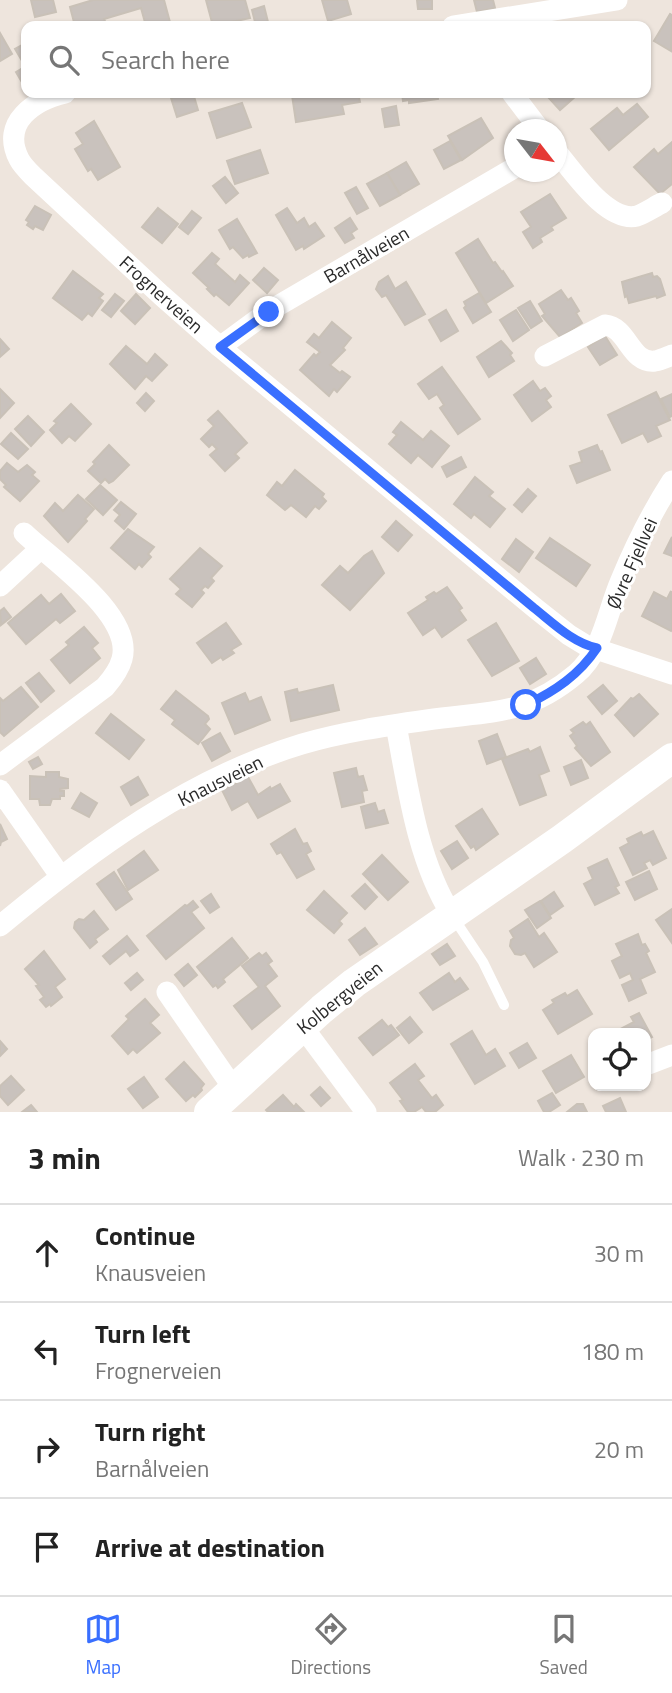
<!DOCTYPE html>
<meta charset="utf-8">
<style>
:root{--surface:#fff;--page:#f2f2f2;--text:#222;--muted:#767676;--line:#e0e0e0;--accent:#396fff}
body{margin:0;font-family:"Titillium Web",sans-serif;background:var(--page);color:var(--text)}
.controls{position:absolute;right:21px;bottom:21px;display:grid;overflow:hidden;border-radius:14px;box-shadow:0 2px 5px #0004}
.controls button{width:63px;height:63px;display:grid;place-items:center;padding:0;border:0;border-bottom:2px solid var(--line);background:var(--surface);color:var(--text);font:35px sans-serif}
.compass{position:absolute;left:504px;top:119px;width:63px;height:63px;border-radius:50%;background:var(--surface);box-shadow:0 2px 5px #0004;rotate:121deg}
.stop{position:absolute;width:21px;height:21px;margin:-16px;border:5px solid #396fff;border-radius:50%;background:#fff}
.stop.end{background:#396fff;border-color:#fff;box-shadow:0 2px 7px #0008}
.list{margin:0;padding:0;list-style:none}
h2{display:flex;justify-content:space-between;align-items:center;height:91px;margin:0;padding:0 28px;font-size:30px}
h2 small{font-size:23px;font-weight:400;color:var(--muted)}
.list li{display:grid;grid-template-columns:46px 1fr auto;gap:21px;align-items:center;box-sizing:border-box;height:98px;padding:0 28px;border-top:2px solid var(--line)}
.list b{display:block;font-size:26px;white-space:nowrap}
.list p{margin:0;font-size:23px;white-space:nowrap;color:var(--muted)}
.list em{font-size:23px;font-style:normal;color:var(--muted)}
.icon{flex:none;width:38px;height:38px;fill:none;stroke:currentColor;stroke-width:2;stroke-linecap:round;stroke-linejoin:round}
.map{position:relative;flex:none;width:672px;height:1112px;overflow:hidden}
.search{position:absolute;background:var(--surface);box-shadow:0 2px 5px #0004;left:21px;right:21px;top:21px;height:77px;display:flex;align-items:center;gap:18px;box-sizing:border-box;padding:0 24px;border-radius:14px;color:var(--muted);font-size:26px}
.sheet{height:483px;background:var(--surface)}
nav{display:flex;justify-content:space-around;align-items:center;box-sizing:border-box;height:98px;border-top:2px solid var(--line);background:var(--surface);font-size:19px;color:var(--muted)}
nav a{display:grid;justify-items:center;gap:4px}
nav .on{color:var(--accent)}
.map>svg:first-child{display:block}
.building{fill:#c9c2bd;stroke:#c9c1b7;stroke-width:2}
.lines{fill:none;stroke-linecap:round;stroke-linejoin:round}
.lane{stroke:#fff;stroke-width:10}
.street{stroke:#fff;stroke-width:21}
.secondary{stroke:#fff;stroke-width:30}
.route{stroke:#396fff;stroke-width:9}
.labels{text-anchor:middle;dominant-baseline:central;stroke-width:6;stroke-linejoin:round;paint-order:stroke}
.street-label{font-size:19px;fill:#2b2b2b;stroke:#fff}
</style>
<div class="map">
<svg width="672" height="1112" viewBox="0 0 672 1112">
<rect width="100%" height="100%" fill="#eee5dd"/>
<!-- building -->
<g class="building">
<path d="M31,0h22l3,12 -21,5z"/>
<path d="M93,0h71l7,26h-25l-5,-18 -37,11 3,7h-32l-5,-19z"/>
<path d="M206,0h39l5,18 -37,8z"/>
<path d="M322,0h25l4,14 -23,7z"/>
<path d="M417,0h15v9h-14z"/>
<path d="M474,0h19l2,8 -18,4z"/>
<path d="M264,6l5,20h-13l-4,-16z"/>
<path d="M670,14l2,1 -1,36 -17,-10z"/>
<path d="M0,33l12,21 -12,7z"/>
<path d="M26,43v22l-1,1 -10,-17z"/>
<path d="M26,66v23l-10,-17z"/>
<path d="M186,93h7l5,17 -21,7 -6,-19z"/>
<path d="M308,93h50l2,9 -18,3 2,9 -48,8 -4,-27z"/>
<path d="M402,93h35l1,6 -29,4v-3l-6,1z"/>
<path d="M555,93h4l3,4 5,-4 10,2 -17,15 -11,-12z"/>
<path d="M242,103l9,24 -34,11 -8,-25z"/>
<path d="M637,104l11,13 -39,33 -18,-21 26,-21 6,7z"/>
<path d="M396,106l3,19 -14,2 -3,-18z"/>
<path d="M481,118l12,20 -31,22 -14,-24z"/>
<path d="M94,121l26,46 -22,13 -7,-11 -3,2 -13,-22 8,-5 -7,-11z"/>
<path d="M450,141l11,19 -17,9 -10,-19z"/>
<path d="M672,142v42l-12,10 -26,-27 20,-18 4,5z"/>
<path d="M260,150l8,23 -33,11 -8,-23z"/>
<path d="M406,162l13,22 -19,11 -13,-22z"/>
<path d="M387,173l13,22 -20,11 -13,-22z"/>
<path d="M225,177l13,16 -12,10 -13,-17z"/>
<path d="M356,187l12,21 -11,6 -12,-21z"/>
<path d="M550,194l16,24 -15,9 2,3 -13,8 2,4 -9,6 -10,-16 8,-5 -10,-15z"/>
<path d="M35,206l16,9 -8,15 -8,-4 -2,3 -6,-4 2,-3 -3,-2z"/>
<path d="M158,208l20,16 -16,19 -20,-16z"/>
<path d="M287,208l10,15 7,-5 5,9 6,-4 9,13 -20,13 -1,-3 -7,4 -20,-35z"/>
<path d="M192,211l9,7 -13,16 -9,-7z"/>
<path d="M350,218l7,11 -6,4 3,5 -9,5 -10,-15z"/>
<path d="M237,219l20,34 -8,4 -1,-2 -5,3 -10,-11 -3,2 -11,-19z"/>
<path d="M478,239l15,24 2,-1 7,10 1,-1 10,15 -27,17 -30,-50z"/>
<path d="M212,253l7,6 -4,5 20,18 5,-7 9,8 -20,22 -13,-11 -2,2 -7,-7 2,-1 -16,-15z"/>
<path d="M264,268l14,12 -11,13 -14,-13z"/>
<path d="M73,271l30,23 -4,4 4,3 -11,15 -4,-3 -6,7 -29,-22z"/>
<path d="M652,273l1,4 4,-1 3,3 5,16 -8,3 -1,-2 -27,7 -2,-7 -2,1 -3,-15z"/>
<path d="M388,276l7,13 11,-7 19,32 -20,11 -19,-30 -4,2 -6,-8 3,-7z"/>
<path d="M561,290l7,10 3,-2 8,13 -3,2 6,10 -22,14 -18,-21 3,-2 -6,-10z"/>
<path d="M479,293l12,19 -18,11 -9,-15 2,-2 -2,-4z"/>
<path d="M115,294l9,7 -13,16 -9,-7z"/>
<path d="M136,294l14,14 -15,16 -14,-13z"/>
<path d="M530,301l12,20 -11,7 -13,-20z"/>
<path d="M446,310l12,21 -17,10 -12,-21z"/>
<path d="M516,310l13,20 -16,11 -13,-21z"/>
<path d="M332,322l19,16 -8,10 2,2 -15,15 10,8 2,-2 8,6 -13,15 -3,-3 -5,7 -29,-26 14,-16 2,2 4,-4 -13,-10 7,-8 5,4z"/>
<path d="M605,336l12,19 -17,10 -12,-18z"/>
<path d="M0,339l9,10 -9,8z"/>
<path d="M501,341l11,12 -2,2 4,6 -25,16 -12,-20z"/>
<path d="M126,346l21,18 8,-10 12,11 -15,16 -6,-5 -11,13 -25,-25z"/>
<path d="M442,367l38,52 -22,15 -18,-26 4,-3 -7,-11 -8,5 -11,-15z"/>
<path d="M533,381l7,10 5,-3 6,8 -5,4 5,7 -19,14 -18,-26z"/>
<path d="M0,389l14,14 -14,15z"/>
<path d="M656,392l14,28 -14,6 5,10 -13,6 -5,-9 -21,10 -14,-28z"/>
<path d="M146,393l8,8 -9,10 -8,-8z"/>
<path d="M672,394v22l-2,1 -9,-18z"/>
<path d="M71,404l20,20 -16,17 -6,-5 -7,7 -12,-13 7,-7 -3,-2z"/>
<path d="M218,411l29,32 -12,11 4,4 -14,13 -15,-16 7,-6 -5,-5 -3,3 -8,-8 13,-13 -6,-6z"/>
<path d="M28,416l16,16 -13,14 -16,-17z"/>
<path d="M401,422l22,18 8,-9 18,15 -17,21 -14,-12 -7,8 -22,-19 8,-9 -4,-3z"/>
<path d="M11,433l17,16 -10,10 -17,-15z"/>
<path d="M109,445l20,20 -16,16 -4,2 -4,-4 -4,4 -13,-12 7,-7 -2,-2z"/>
<path d="M597,445l3,7 2,-1 8,19 -33,13 -7,-17 12,-4 -3,-10z"/>
<path d="M461,457l5,10 -19,10 -5,-10z"/>
<path d="M7,463l11,9 9,-7 8,7 -3,3 7,6 -19,20 -16,-14 2,-2 -6,-6v-8z"/>
<path d="M295,470l29,24 -2,3 4,4 -7,8 -4,-3 -9,11 -15,-12 -6,5 -18,-15 10,-13 5,4z"/>
<path d="M475,477l18,15 -4,4 16,13 -15,18 -16,-13 -3,4 -17,-14z"/>
<path d="M100,485l17,15 -14,15 -17,-16z"/>
<path d="M528,489l8,7 -14,16 -8,-7z"/>
<path d="M78,495l16,14 -9,10 2,2 -19,21 -24,-26 11,-13 8,8z"/>
<path d="M121,502l15,12 -12,15 -9,-8 5,-6 -6,-5z"/>
<path d="M396,521l16,14 -14,16 -16,-14z"/>
<path d="M128,529l26,18 -6,7 3,3 -9,10 -3,-3 -4,5 -24,-21z"/>
<path d="M672,537v19l-8,-3z"/>
<path d="M550,538l40,27 -14,21 -40,-28z"/>
<path d="M516,539l17,13 -14,20 -17,-13z"/>
<path d="M200,548l22,18 -11,12 3,3 -6,7 -3,-2 -4,4 3,3 -12,14 -16,-13 5,-5 -11,-10z"/>
<path d="M372,551l12,22 -34,37 -28,-25 18,-19 8,7 16,-17z"/>
<path d="M447,587l15,21 -3,2 7,10 -24,17 -7,-10 -12,8 -15,-22 20,-13 -2,-3 8,-5 2,2z"/>
<path d="M671,591l1,38 -1,2 -29,-15 12,-24 13,7z"/>
<path d="M61,594l14,17 -15,12 -4,-4 -30,25 -18,-21 33,-28 8,9z"/>
<path d="M4,608l7,9 -10,8 -1,-14z"/>
<path d="M226,623l15,21 -10,6 3,3 -11,7 -2,-3 -9,6 -15,-20z"/>
<path d="M496,623l23,38 -27,15 -24,-36z"/>
<path d="M84,627l14,16 -6,5 8,10 -30,25 -19,-23 18,-15 -3,-3z"/>
<path d="M536,658l10,16 -16,10 -10,-16z"/>
<path d="M39,673l15,18 -13,11 -15,-19z"/>
<path d="M333,685l6,25 -48,11 -6,-29 12,-3 1,4z"/>
<path d="M603,685l14,16 -15,13 -14,-17z"/>
<path d="M21,687l17,20 -34,29 -4,-4v-34l3,3z"/>
<path d="M176,691l32,25 1,3 -4,5 5,5 -12,15 -26,-20 3,-4 -14,-11z"/>
<path d="M245,693l4,9 12,-5 9,23 -35,14 -13,-31z"/>
<path d="M639,694l19,20 -24,22 -19,-21 16,-17 2,1z"/>
<path d="M111,714l33,26 -15,19 -33,-26z"/>
<path d="M583,722l3,3 4,-3 20,30 -19,14 -16,-18 2,-2 -7,-10 4,-3 -3,-3z"/>
<path d="M220,733l10,18 -18,10 -10,-18z"/>
<path d="M497,734l9,23 -19,7 -8,-23z"/>
<path d="M540,747l9,24 -10,4 7,20 -26,10 -18,-46 26,-10 2,3z"/>
<path d="M38,757l4,7 -9,5 -4,-7z"/>
<path d="M581,760l7,18 -17,7 -7,-18z"/>
<path d="M356,768l2,9 5,-1 4,14 -5,1 2,11 -22,5 -8,-34z"/>
<path d="M46,772h13v5l9,2v9l-8,1v2h4v5h-4v3h-8l-2,6h-10l-1,-6h-9v-23l16,1z"/>
<path d="M138,777l10,18 -17,10 -10,-18z"/>
<path d="M248,777l10,18 12,-8 1,2 9,-5 10,17 -32,17 -10,-17 -16,9 -10,-20z"/>
<path d="M81,793l16,10 -8,14 -17,-9z"/>
<path d="M375,803l3,9 6,-2 4,13 -22,5 -5,-21z"/>
<path d="M482,809l16,25 -22,16 -2,-4 -3,2 -15,-22z"/>
<path d="M0,824l7,15 -6,3 -1,4z"/>
<path d="M295,829l8,15 4,-1 4,8 -5,3 8,15 -17,9 -16,-26 -4,2 -6,-10z"/>
<path d="M653,831l13,27 -13,7 -3,-5 -6,3 3,5 -14,7 -13,-27 9,-5 -2,-4 14,-7 2,4z"/>
<path d="M457,841l11,17 -16,11 -11,-18z"/>
<path d="M144,851l14,19 -30,20 -10,-20z"/>
<path d="M382,855l26,27 -20,18 -25,-26z"/>
<path d="M607,859l12,26 -4,2 4,6 -24,12 -11,-21 9,-5 -5,-11z"/>
<path d="M649,871l8,18 -22,11 -9,-18z"/>
<path d="M114,872l18,27 -16,11 -19,-26z"/>
<path d="M365,884l12,13 -12,12 -13,-13z"/>
<path d="M324,891l23,22 -8,8 3,3 -8,9 -27,-23z"/>
<path d="M554,892l9,14 -13,9 -9,-14z"/>
<path d="M211,894l8,13 -9,6 -9,-12z"/>
<path d="M193,901l5,6 -7,5 13,16 -38,31 -19,-23 38,-31 2,1z"/>
<path d="M540,901l11,17 -14,10 -12,-18z"/>
<path d="M672,909v34l-16,-23z"/>
<path d="M94,911l14,18 -13,10 2,3 -7,6 -16,-20 1,-6 4,-3 5,1z"/>
<path d="M528,919l11,18 5,-4 13,19 -23,15 -9,-14 -4,2 -6,-1 -5,-8 1,-6 3,-2 -4,-7z"/>
<path d="M365,928l12,16 -17,11 -11,-15z"/>
<path d="M638,934l4,11 3,-1 4,7 -3,2 9,19 -15,7 6,14 -17,8 -7,-16 11,-5 -3,-7 -10,5 -8,-17 10,-5 -6,-12z"/>
<path d="M127,936l11,14 -8,6 -4,-5 -16,13 -7,-8z"/>
<path d="M232,938l16,20 -25,21 2,3 -7,6 -2,-3 -3,2 -16,-20z"/>
<path d="M447,944l8,12 -15,9 -8,-11z"/>
<path d="M44,951l21,28 -10,8 7,10 -11,9 -1,-2 -4,3 -6,-7 4,-3 -8,-11 3,-1 -14,-16z"/>
<path d="M259,953l3,3 4,-3 6,8 -4,3 9,12 -12,10 15,20 -28,23 -18,-23 25,-19 -17,-21z"/>
<path d="M188,964l9,11 -13,11 -9,-11z"/>
<path d="M137,973l6,7 -12,10 -6,-7z"/>
<path d="M449,973l6,9 5,-4 8,11 -35,21 -13,-17z"/>
<path d="M577,990l15,24 -34,20 -15,-24 11,-7 -2,-3 13,-7 2,3z"/>
<path d="M145,999l14,16 -9,8 10,10 -23,20 -4,-4 -5,5 -16,-18 17,-17 -3,-3z"/>
<path d="M639,1013l13,24 -6,3v-7h-33l21,-11 -3,-5z"/>
<path d="M410,1017l12,15 -13,11 -12,-15z"/>
<path d="M382,1020l6,7 3,-2 8,10 -26,20 -14,-17z"/>
<path d="M472,1031l14,24 9,-6 10,17 -30,18 -24,-40z"/>
<path d="M0,1041l7,8 -7,7z"/>
<path d="M527,1043l9,15 -17,10 -9,-15z"/>
<path d="M571,1055l13,22 -28,16 -13,-22z"/>
<path d="M184,1062l20,22 -3,4 1,2 -7,7 -2,-2 -7,6 -20,-22z"/>
<path d="M415,1064l9,12 -6,4 14,18 4,-3 7,10 -8,7h-9l-4,-5 -8,5h-6l-8,-11 3,-1 -13,-17z"/>
<path d="M11,1076l13,14 -16,15 -8,-9v-10z"/>
<path d="M144,1077l14,20 -15,11 -15,-19z"/>
<path d="M320,1087l10,11 -9,8 -10,-11z"/>
<path d="M552,1093l8,12 -11,7h-5l-6,-11z"/>
<path d="M283,1095l11,12 2,-3 8,8h-36l-2,-2z"/>
<path d="M620,1098l6,14h-20l-3,-6z"/>
<path d="M577,1104h6l4,8h-20z"/>
<path d="M31,1105l6,7h-15z"/>
</g>
<g class="lines">
<!-- lane -->
<path class="lane" d="M453,917l30,45 21,43"/>
<!-- street -->
<g class="street">
<path d="M453,26l164,-26"/>
<path d="M65,93c-30,7 -65,29 -46,66 3,6 9,12 14,17l128,119 59,52 315,261 34,27 18,11 85,28"/>
<path d="M512,93l28,37"/>
<path d="M556,151c17,20 51,72 81,65 8,-3 17,-9 25,-13"/>
<path d="M220,347l49,-36 245,-143"/>
<path d="M545,356l60,-31c23,2 25,39 50,36 6,-1 12,-4 17,-6"/>
<path d="M0,586l40,-37"/>
<path d="M396,725c12,63 21,134 55,189"/>
<path d="M0,765l105,-78c7,-8 14,-17 17,-28 12,-44 -70,-99 -98,-126"/>
<path d="M0,790l61,87"/>
<path d="M0,926c90,-75 189,-148 302,-182 41,-12 83,-18 125,-24 60,-9 98,-3 149,-46 27,-23 31,-62 45,-94 14,-34 31,-68 51,-99"/>
<path d="M167,992l67,97"/>
<path d="M302,1026l64,86"/>
<path d="M646,1065l26,-10"/>
</g>
<!-- secondary -->
<path class="secondary" d="M209,1112l113,-103 32,-26 208,-144 110,-81"/>
</g>
<g class="lines">
<!-- route -->
<path class="route" d="M269,312l-49,35 314,261c19,15 39,35 63,40 -18,27 -42,43 -71,57"/>
</g>
<g class="labels">
<!-- street labels -->
<g class="street-label">
<text transform="translate(366 254) rotate(-30)">Barnålveien</text>
<text transform="translate(162 294) rotate(42)">Frognerveien</text>
<text transform="translate(631 563) rotate(-66)">Øvre Fjellvei</text>
<text transform="translate(220 780) rotate(-26)">Knausveien</text>
<text transform="translate(339 997) rotate(-39)">Kolbergveien</text>
</g>
</g>
</svg>
<div class="controls">
<button><svg class="icon" aria-label="locate" viewBox="0 0 24 24"><circle cx="12" cy="12" r="6"/><path d="M12 2v4M12 18v4M2 12h4M18 12h4"/></svg></button>
</div>
<svg class="compass" viewBox="-18 -18 36 36"><path d="M0-13l5 13h-10z" fill="#e53935"/><path d="M0 13l5-13h-10z" fill="#767676"/></svg>
<div class="stop" style="left:526px;top:705px"></div>
<div class="stop end" style="left:269px;top:312px"></div>
<div class="search"><svg class="icon" aria-label="search" viewBox="0 0 24 24"><circle cx="10" cy="10" r="6"/><path d="M15 15l6 6"/></svg>Search here</div>
</div>
<section class="sheet">
<h2>3 min<small>Walk · 230 m</small></h2>
<ul class="list">
<li><svg class="icon" aria-label="ahead" viewBox="0 0 24 24"><path d="M12 20V5M6 11l6-6 6 6"/></svg><div><b>Continue</b><p>Knausveien</p></div><em>30 m</em></li>
<li><svg class="icon" aria-label="left" viewBox="0 0 24 24"><path d="M17 20v-9H6M10 6l-5 5 5 5"/></svg><div><b>Turn left</b><p>Frognerveien</p></div><em>180 m</em></li>
<li><svg class="icon" aria-label="right" viewBox="0 0 24 24"><path d="M7 20v-9h11M14 6l5 5-5 5"/></svg><div><b>Turn right</b><p>Barnålveien</p></div><em>20 m</em></li>
<li><svg class="icon" aria-label="arrive" viewBox="0 0 24 24"><path d="M6 21V4h12l-3 4 3 4H6"/></svg><div><b>Arrive at destination</b></div></li>
</ul>
</section>
<nav>
<a class="on"><svg class="icon" aria-label="map" viewBox="0 0 24 24"><path d="M3 6l6-2 6 2 6-2v14l-6 2-6-2-6 2zM9 4v14M15 6v14"/></svg>Map</a>
<a><svg class="icon" aria-label="directions" viewBox="0 0 24 24"><path d="M12 3l9 9-9 9-9-9zM9 14v-3h6M13 9l2 2-2 2"/></svg>Directions</a>
<a><svg class="icon" aria-label="saved" viewBox="0 0 24 24"><path d="M7 4h10v16l-5-4-5 4z"/></svg>Saved</a>
</nav>
